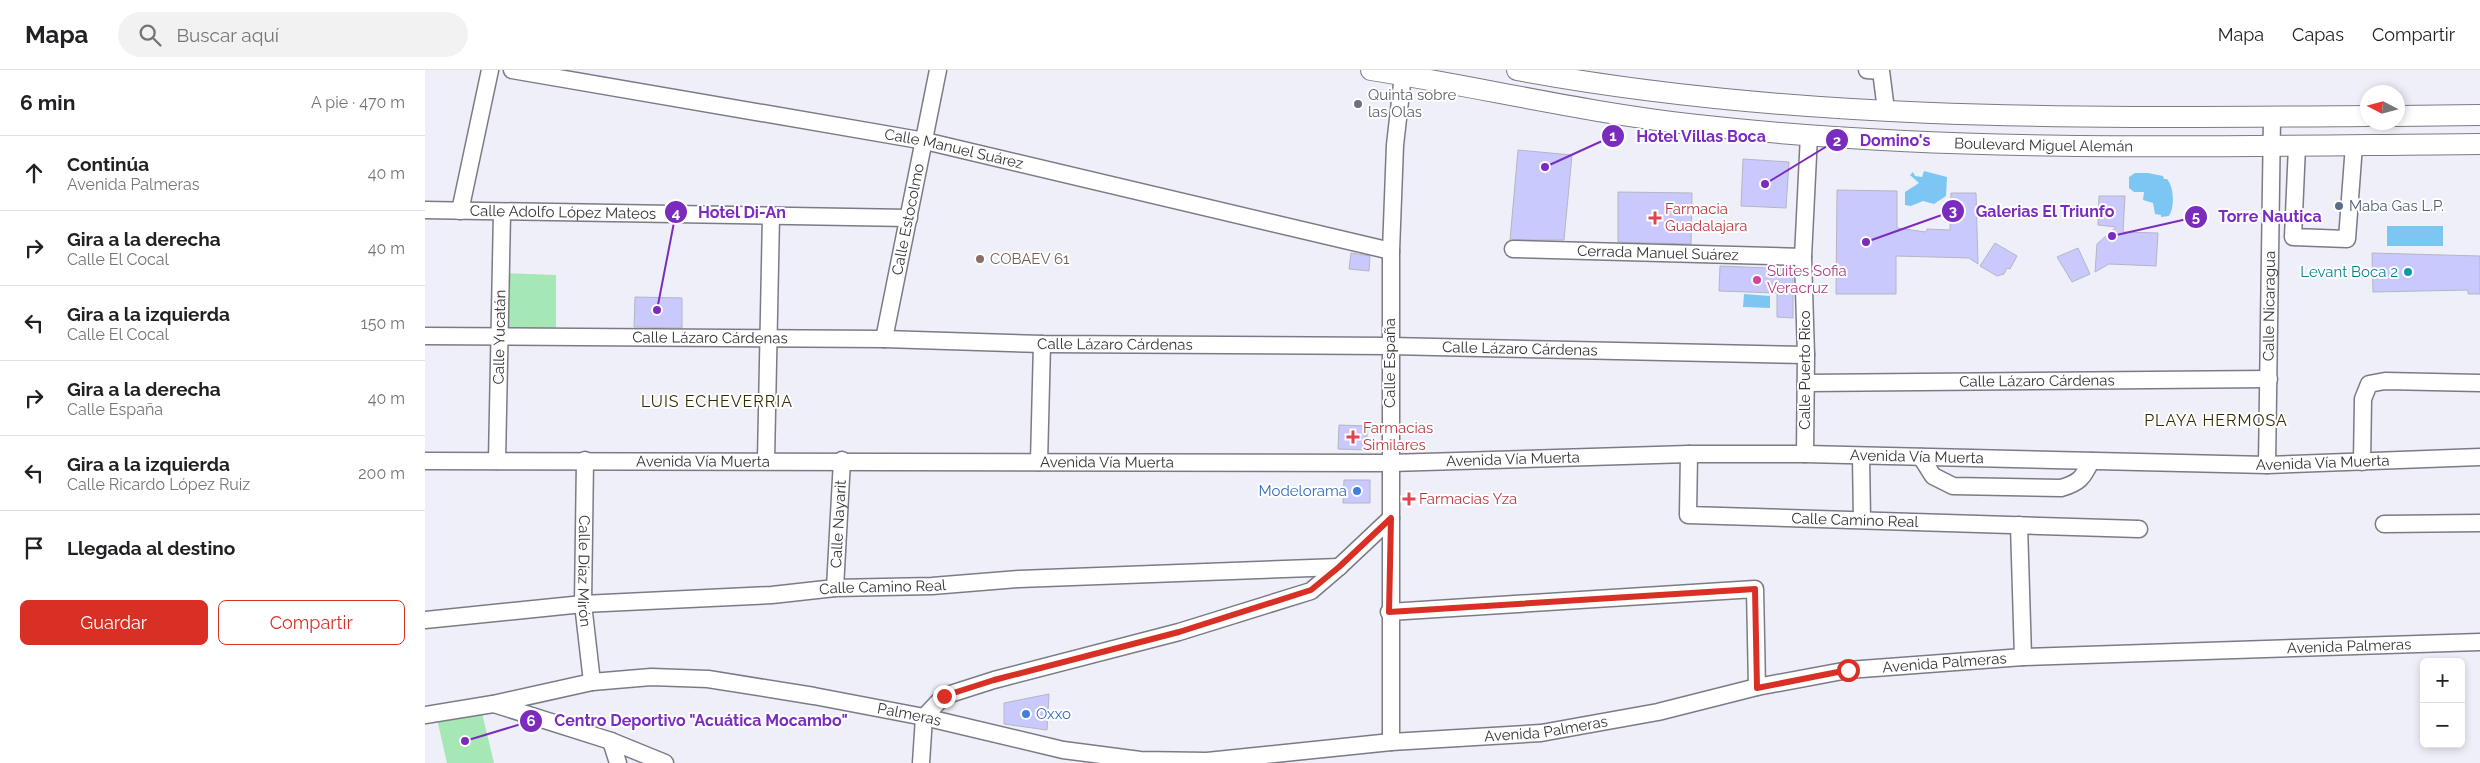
<!DOCTYPE html>
<html lang="es">
<meta charset="utf-8">
<style>
:root{--surface:#fff;--page:#f2f2f2;--text:#202124;--muted:#757577;--line:#e0e0e0;--accent:#d93025}
body{margin:0;font-family:Raleway,sans-serif;background:var(--page);color:var(--text)}
.controls{position:absolute;right:15px;bottom:15px;display:grid;overflow:hidden;border-radius:8px;box-shadow:0 2px 8px #0003}
.controls button{width:45px;height:45px;display:grid;place-items:center;padding:0;border:0;border-bottom:1px solid var(--line);background:var(--surface);color:var(--text);font:25px sans-serif}
.compass{position:absolute;left:1935px;top:15px;width:45px;height:45px;border-radius:50%;background:var(--surface);box-shadow:0 2px 8px #0003;rotate:276deg}
.stop{position:absolute;width:15px;height:15px;margin:-11px;border:4px solid #d93025;border-radius:50%;background:#fff}
.stop.end{background:#d93025;border-color:#fff;box-shadow:0 1px 5px #0008}
.list{margin:0;padding:0;list-style:none}
h2{display:flex;justify-content:space-between;align-items:center;height:65px;margin:0;padding:0 20px;font-size:21px}
h2 small{font-size:16px;font-weight:400;color:var(--muted)}
.list li{display:grid;grid-template-columns:32px 1fr auto;gap:15px;align-items:center;box-sizing:border-box;height:75px;padding:0 20px;border-top:1px solid var(--line)}
.list b{display:block;font-size:19px;white-space:nowrap}
.list p{margin:0;font-size:16px;white-space:nowrap;color:var(--muted)}
.list em{font-size:16px;font-style:normal;color:var(--muted)}
.actions{display:flex;gap:10px;padding:15px 20px}
.actions a{flex:1;padding:11px 0;border:1px solid var(--accent);border-radius:8px;text-align:center;font-size:18px;color:var(--accent)}
.actions .main{background:var(--accent);color:#fff}
.icon{flex:none;width:28px;height:28px;fill:none;stroke:currentColor;stroke-width:2;stroke-linecap:round;stroke-linejoin:round}
.map{position:relative;flex:none;width:2055px;height:693px;overflow:hidden}
header{display:flex;align-items:center;gap:30px;box-sizing:border-box;height:70px;padding:0 25px;background:var(--surface);border-bottom:1px solid var(--line)}
header strong{font-size:24px}
nav{display:flex;gap:28px;margin-inline-start:auto;font-size:18px}
.search{width:350px;height:45px;background:var(--page);display:flex;align-items:center;gap:12px;box-sizing:border-box;padding:0 18px;border-radius:28px;color:var(--muted);font-size:19px}
main{display:flex}
aside{flex:1;background:var(--surface)}
.map>svg:first-child{display:block}
.green{fill:#a5e7b5}
.water{fill:#7cc6f4}
.building{fill:#c9c9fe;stroke:#b5b6c0}
.lines{fill:none;stroke-linecap:round;stroke-linejoin:round}
.minor-casing{stroke:#7b7b85;stroke-width:19}
.major-casing{stroke:#7b7b85;stroke-width:22}
.minor{stroke:#fff;stroke-width:16}
.major{stroke:#fff;stroke-width:20}
.route{stroke:#d93025;stroke-width:6}
.worship-dot{fill:#6b7280;stroke:#fff;stroke-width:2}
.service-dot{fill:#5c6f8a;stroke:#fff;stroke-width:2}
.health-dot{fill:#e0444e;stroke:#fff;stroke-width:2}
.education-dot{fill:#8d6e63;stroke:#fff;stroke-width:2}
.culture-dot{fill:#0f9aa8;stroke:#fff;stroke-width:2}
.hotel-dot{fill:#d1479c;stroke:#fff;stroke-width:2}
.shop-dot{fill:#3f7fe0;stroke:#fff;stroke-width:2}
.labels{text-anchor:middle;dominant-baseline:central;stroke-width:4;stroke-linejoin:round;paint-order:stroke}
.worship-label{font-size:15px;fill:#5b616d;stroke:#fff;text-anchor:start}
.street-label{font-size:15px;fill:#353539;stroke:#fff}
.service-label{font-size:15px;fill:#4e5e75;stroke:#fff;text-anchor:start}
.health-label{font-size:15px;fill:#be3a42;stroke:#fff;text-anchor:start}
.education-label{font-size:15px;fill:#785e54;stroke:#fff;text-anchor:start}
.hotel-label{font-size:15px;fill:#b23c85;stroke:#fff;text-anchor:start}
.culture-label{font-size:15px;fill:#0d838f;stroke:#fff;text-anchor:end}
.shop-label{font-size:15px;fill:#366cbe;stroke:#fff;text-anchor:end}
.neighbourhood-label{font-size:16px;letter-spacing:1px;fill:#362b00;stroke:#fff}
.leader{fill:none;stroke:#7b2cbf;stroke-width:2}
.callout-dot{fill:#7b2cbf;stroke:#fff;stroke-width:2}
.mark-label{font-size:15px;text-anchor:middle;font-weight:bold;fill:#fff}
.callout-label{font-size:16px;text-anchor:middle;font-weight:bold;fill:#7b2cbf;stroke:#fff;stroke-width:4;stroke-linejoin:round;paint-order:stroke}
</style>
<header>
<strong>Mapa</strong>
<div class="search"><svg class="icon" aria-label="search" viewBox="0 0 24 24"><circle cx="10" cy="10" r="6"/><path d="M15 15l6 6"/></svg>Buscar aquí</div>
<nav><a>Mapa</a><a>Capas</a><a>Compartir</a></nav>
</header>
<main>
<aside>
<h2>6 min<small>A pie · 470 m</small></h2>
<ul class="list">
<li><svg class="icon" aria-label="ahead" viewBox="0 0 24 24"><path d="M12 20V5M6 11l6-6 6 6"/></svg><div><b>Continúa</b><p>Avenida Palmeras</p></div><em>40 m</em></li>
<li><svg class="icon" aria-label="right" viewBox="0 0 24 24"><path d="M7 20v-9h11M14 6l5 5-5 5"/></svg><div><b>Gira a la derecha</b><p>Calle El Cocal</p></div><em>40 m</em></li>
<li><svg class="icon" aria-label="left" viewBox="0 0 24 24"><path d="M17 20v-9H6M10 6l-5 5 5 5"/></svg><div><b>Gira a la izquierda</b><p>Calle El Cocal</p></div><em>150 m</em></li>
<li><svg class="icon" aria-label="right" viewBox="0 0 24 24"><path d="M7 20v-9h11M14 6l5 5-5 5"/></svg><div><b>Gira a la derecha</b><p>Calle España</p></div><em>40 m</em></li>
<li><svg class="icon" aria-label="left" viewBox="0 0 24 24"><path d="M17 20v-9H6M10 6l-5 5 5 5"/></svg><div><b>Gira a la izquierda</b><p>Calle Ricardo López Ruiz</p></div><em>200 m</em></li>
<li><svg class="icon" aria-label="arrive" viewBox="0 0 24 24"><path d="M6 21V4h12l-3 4 3 4H6"/></svg><div><b>Llegada al destino</b></div></li>
</ul>
<div class="actions"><a class="main">Guardar</a><a>Compartir</a></div>
</aside>
<div class="map">
<svg width="2055" height="693" viewBox="0 0 2055 693">
<rect width="100%" height="100%" fill="#efeffa"/>
<!-- green -->
<g class="green">
<path d="M76,203l55,2v63l-56,-1z"/>
<path d="M56,639l13,54h-47l-10,-44z"/>
</g>
<!-- water -->
<g class="water">
<path d="M1499,101l23,6 -1,19 -12,8 -11,-3 -12,5 -6,-1v-13l14,-9 -9,-8 3,-3 2,4 7,1z"/>
<path d="M1723,103l15,3 1,3h3c7,8 8,28 2,37l-8,1v-2l-6,-1 -2,-11 -10,-3 1,-8h-10l-5,-4v-11l6,-4z"/>
<rect x="1962" y="156" width="56" height="20"/>
<path d="M1319,224l26,2v12l-27,-1z"/>
</g>
<!-- building -->
<g class="building">
<path d="M1093,80l54,5 -8,85h-54z"/>
<path d="M1318,89l46,3 -3,46 -45,-2z"/>
<path d="M1412,120l60,1v37l29,4 1,-3 23,1 1,-37h25l2,71 -9,-6 -73,-2v38h-60z"/>
<path d="M1193,122l74,1 -1,51 -73,-2z"/>
<path d="M1674,126h26l-2,36 35,1 -2,33 -47,-2 -14,8 2,-28 19,-17 -18,-2z"/>
<path d="M1570,173l22,13 -7,13 -3,-1 -3,6 -7,2 -17,-10z"/>
<path d="M1653,178l12,26 -18,8 -15,-25z"/>
<path d="M926,183l19,3 -1,15 -20,-2z"/>
<path d="M1947,183l108,3v38h-12v-4l-95,2z"/>
<path d="M1295,196l73,3v49l-16,-1v-24l-58,-2z"/>
<path d="M210,227l47,1v30l-48,-1z"/>
<path d="M914,355l28,1v24l-29,-1z"/>
<path d="M919,410h26v23h-27z"/>
<path d="M624,624l-2,36 -43,-6v-21z"/>
</g>
<g class="lines">
<defs>
<g id="minor">
<path id="s1" d="M87,0l413,71 466,110"/>
<path d="M1442,0l14,1 5,39"/>
<path d="M1872,76l-4,91 54,2 7,-94"/>
<path id="s2" d="M0,140l484,8"/>
<path d="M35,141l30,-141"/>
<path id="s3" d="M1088,179l290,8"/>
<path id="s4" d="M0,266l459,3 158,5 348,2 416,9"/>
<path id="s5" d="M459,269l54,-269"/>
<path id="s6" d="M1381,313l463,-4"/>
<path id="s7" d="M1264,384l-1,61 451,14"/>
<path d="M1380,384l1,-99 -3,-98 6,-122"/>
<path d="M1436,386l1,63"/>
<path d="M1496,387l12,19 20,10 108,2c18,-5 22,-10 30,-27"/>
<path id="s8" d="M160,390l-2,144 9,78"/>
<path d="M341,390l5,-244"/>
<path id="s9" d="M0,391l965,2 299,-9h116l462,11 213,-8"/>
<path id="s10" d="M72,391l5,-248"/>
<path d="M614,392l3,-118"/>
<path d="M1937,392l1,-63 6,-15 16,-3 95,2"/>
<path id="s11" d="M1842,395l5,-348"/>
<path d="M1959,454l96,-1"/>
<path d="M1594,455l4,132"/>
<path id="s12" d="M410,518l7,-128"/>
<path d="M964,542l366,-23 2,98"/>
<path id="s13" d="M0,550l158,-16 189,-9 63,-7 97,-2 87,-7 320,-12"/>
<path d="M69,634l117,37 54,22"/>
<path id="s14" d="M0,645l68,-11 99,-22 59,-5 57,2 106,17 110,21 139,33 77,10 67,1 184,-19 150,-9 117,-21 99,-25 91,-17 175,-13 457,-15"/>
<path d="M499,647l20,-21 50,-16 185,-48 132,-41 28,-24 52,-49"/>
<path d="M186,671l7,22"/>
<path d="M966,672v-491l4,-106 8,-70"/>
<path d="M496,693l3,-46"/>
</g>
<g id="major">
<path id="s15" d="M946,0c109,17 216,43 326,55 259,29 522,21 783,19"/>
<path d="M1092,0c280,52 566,48 850,46"/>
<path d="M1972,46l83,-1"/>
</g>
</defs>
<!-- minor casing -->
<use href="#minor" class="minor-casing"/>
<!-- major casing -->
<use href="#major" class="major-casing"/>
<!-- minor -->
<use href="#minor" class="minor"/>
<!-- major -->
<use href="#major" class="major"/>
</g>
<g class="lines">
<!-- route -->
<path class="route" d="M519,626l50,-16 185,-48 132,-42 28,-23 52,-49 -2,94 366,-23 2,99 91,-18"/>
</g>
<!-- markers -->
<circle class="worship-dot" cx="933" cy="34" r="5"/>
<circle class="service-dot" cx="1914" cy="136" r="5"/>
<g class="health-dot">
<path d="M1227.5 140.5h5v5h5v5h-5v5h-5v-5h-5v-5h5z"/>
<path d="M925.5 359.5h5v5h5v5h-5v5h-5v-5h-5v-5h5z"/>
<path d="M981.5 421.5h5v5h5v5h-5v5h-5v-5h-5v-5h5z"/>
</g>
<circle class="education-dot" cx="555" cy="189" r="5"/>
<circle class="culture-dot" cx="1983" cy="202" r="5"/>
<circle class="hotel-dot" cx="1332" cy="210" r="5"/>
<g class="shop-dot">
<circle cx="932" cy="421" r="5"/>
<circle cx="601" cy="644" r="5"/>
</g>
<g class="labels">
<!-- worship labels -->
<g class="worship-label">
<text x="943" y="25">Quinta sobre<tspan x="943" dy="17">las Olas</tspan></text>
</g>
<!-- street labels -->
<g class="street-label">
<text stroke="none"><textPath href="#s15" startOffset="678">Boulevard Miguel Alemán</textPath></text>
<text stroke="none"><textPath href="#s1" startOffset="449">Calle Manuel Suárez</textPath></text>
<text stroke="none"><textPath href="#s2" startOffset="138">Calle Adolfo López Mateos</textPath></text>
<text stroke="none"><textPath href="#s5" startOffset="122">Calle Estocolmo</textPath></text>
<text stroke="none"><textPath href="#s3" startOffset="145">Cerrada Manuel Suárez</textPath></text>
<text stroke="none"><textPath href="#s11" startOffset="159">Calle Nicaragua</textPath></text>
<text stroke="none"><textPath href="#s10" startOffset="124">Calle Yucatán</textPath></text>
<text stroke="none"><textPath href="#s4" startOffset="285">Calle Lázaro Cárdenas</textPath></text>
<text stroke="none"><textPath href="#s4" startOffset="690">Calle Lázaro Cárdenas</textPath></text>
<text stroke="none"><textPath href="#s4" startOffset="1095">Calle Lázaro Cárdenas</textPath></text>
<text transform="translate(965 293) rotate(-90)">Calle España</text>
<text transform="translate(1380 300) rotate(-90)">Calle Puerto Rico</text>
<text stroke="none"><textPath href="#s6" startOffset="231">Calle Lázaro Cárdenas</textPath></text>
<text stroke="none"><textPath href="#s9" startOffset="1492">Avenida Vía Muerta</textPath></text>
<text stroke="none"><textPath href="#s9" startOffset="1088">Avenida Vía Muerta</textPath></text>
<text stroke="none"><textPath href="#s9" startOffset="278">Avenida Vía Muerta</textPath></text>
<text stroke="none"><textPath href="#s9" startOffset="682">Avenida Vía Muerta</textPath></text>
<text stroke="none"><textPath href="#s9" startOffset="1898">Avenida Vía Muerta</textPath></text>
<text stroke="none"><textPath href="#s7" startOffset="228">Calle Camino Real</textPath></text>
<text stroke="none"><textPath href="#s12" startOffset="64">Calle Nayarit</textPath></text>
<text stroke="none"><textPath href="#s8" startOffset="111">Calle Díaz Mirón</textPath></text>
<text stroke="none"><textPath href="#s13" startOffset="459">Calle Camino Real</textPath></text>
<text stroke="none"><textPath href="#s14" startOffset="1944">Avenida Palmeras</textPath></text>
<text stroke="none"><textPath href="#s14" startOffset="1539">Avenida Palmeras</textPath></text>
<text stroke="none"><textPath href="#s14" startOffset="491">Palmeras</textPath></text>
<text stroke="none"><textPath href="#s14" startOffset="1134">Avenida Palmeras</textPath></text>
</g>
<!-- service labels -->
<g class="service-label">
<text x="1924" y="136">Maba Gas L.P.</text>
</g>
<!-- health labels -->
<g class="health-label">
<text x="1240" y="139">Farmacia<tspan x="1240" dy="17">Guadalajara</tspan></text>
<text x="938" y="358">Farmacias<tspan x="938" dy="17">Similares</tspan></text>
<text x="994" y="429">Farmacias Yza</text>
</g>
<!-- education labels -->
<g class="education-label">
<text x="565" y="189">COBAEV 61</text>
</g>
<!-- hotel labels -->
<g class="hotel-label">
<text x="1342" y="201">Suites Sofia<tspan x="1342" dy="17">Veracruz</tspan></text>
</g>
<!-- culture labels -->
<g class="culture-label">
<text x="1973" y="202">Levant Boca 2</text>
</g>
<!-- shop labels -->
<g class="shop-label">
<text x="922" y="421">Modelorama</text>
<text x="611" y="644" text-anchor="start">Oxxo</text>
</g>
<!-- neighbourhood labels -->
<g class="neighbourhood-label">
<text x="292" y="331">LUIS ECHEVERRIA</text>
<text x="1791" y="350">PLAYA HERMOSA</text>
</g>
</g>
<!-- callouts -->
<path class="leader" d="M1120 97L1188 66M1340 114L1412 70M1441 172L1528 141M232 240L251 142M1687 166L1771 147M40 671L106 651"/>
<g class="callout-dot">
<circle cx="1120" cy="97" r="5"/>
<circle cx="1340" cy="114" r="5"/>
<circle cx="1441" cy="172" r="5"/>
<circle cx="232" cy="240" r="5"/>
<circle cx="1687" cy="166" r="5"/>
<circle cx="40" cy="671" r="5"/>
<circle cx="1188" cy="66" r="12"/>
<circle cx="1412" cy="70" r="12"/>
<circle cx="1528" cy="141" r="12"/>
<circle cx="251" cy="142" r="12"/>
<circle cx="1771" cy="147" r="12"/>
<circle cx="106" cy="651" r="12"/>
</g>
<g class="mark-label">
<text x="1188" y="71">1</text>
<text x="1412" y="76">2</text>
<text x="1528" y="146">3</text>
<text x="251" y="148">4</text>
<text x="1771" y="152">5</text>
<text x="106" y="656">6</text>
</g>
<g class="callout-label">
<text x="1276" y="72">Hotel Villas Boca</text>
<text x="1470" y="76">Domino's</text>
<text x="1620" y="147">Galerias El Triunfo</text>
<text x="317" y="148">Hotel Di-An</text>
<text x="1845" y="152">Torre Nautica</text>
<text x="276" y="656">Centro Deportivo "Acuática Mocambo"</text>
</g>
</svg>
<div class="controls">
<button>+</button>
<button>−</button>
</div>
<svg class="compass" viewBox="-18 -18 36 36"><path d="M0-13l5 13h-10z" fill="#e53935"/><path d="M0 13l5-13h-10z" fill="#757577"/></svg>
<div class="stop" style="left:1423px;top:600px"></div>
<div class="stop end" style="left:519px;top:626px"></div>
</div>
</main>
